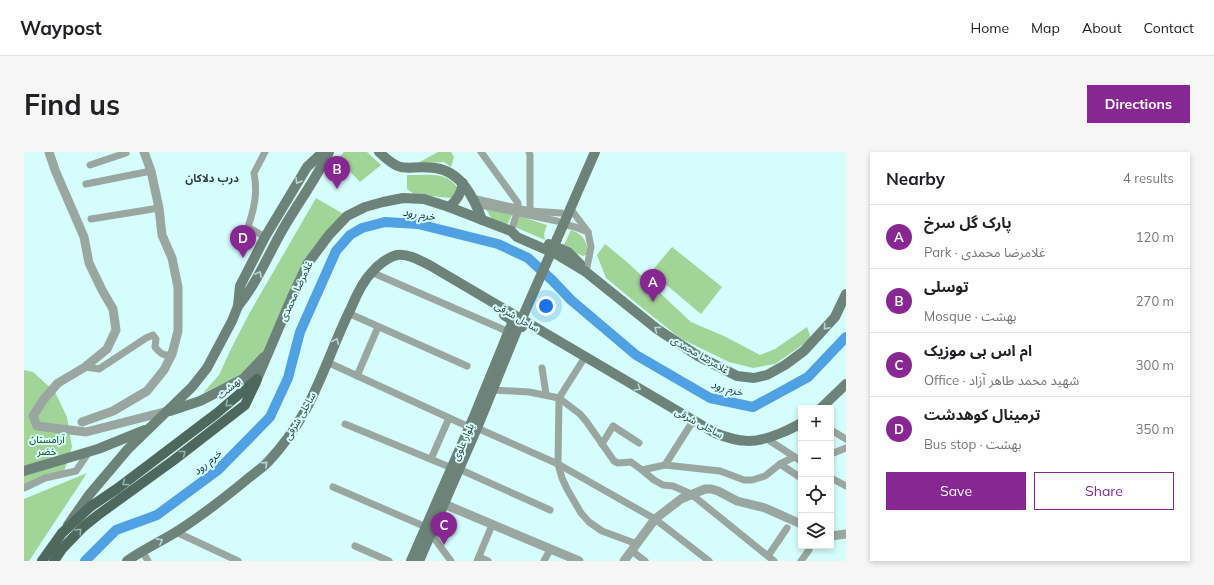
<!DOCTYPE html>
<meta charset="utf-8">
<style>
:root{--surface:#fff;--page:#f6f6f6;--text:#202124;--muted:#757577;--line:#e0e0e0;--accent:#872791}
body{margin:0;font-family:Mulish,"Noto Sans Arabic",sans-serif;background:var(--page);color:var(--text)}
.controls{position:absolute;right:12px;bottom:12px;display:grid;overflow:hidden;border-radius:0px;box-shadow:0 2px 6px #0003}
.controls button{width:36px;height:36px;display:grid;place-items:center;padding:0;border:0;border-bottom:1px solid var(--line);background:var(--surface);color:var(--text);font:20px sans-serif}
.you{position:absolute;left:522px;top:154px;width:14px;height:14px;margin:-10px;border:3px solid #fff;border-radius:50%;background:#1a73e8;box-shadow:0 0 0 6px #1a73e833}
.badge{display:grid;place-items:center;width:26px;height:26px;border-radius:50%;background:var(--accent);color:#fff;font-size:13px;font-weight:700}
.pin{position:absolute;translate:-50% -33px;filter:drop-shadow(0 1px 2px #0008)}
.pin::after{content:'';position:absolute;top:21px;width:14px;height:12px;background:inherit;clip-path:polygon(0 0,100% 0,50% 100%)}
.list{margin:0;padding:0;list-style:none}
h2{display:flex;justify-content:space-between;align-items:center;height:52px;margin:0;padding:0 16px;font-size:17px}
h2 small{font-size:13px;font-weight:400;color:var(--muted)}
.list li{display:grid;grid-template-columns:26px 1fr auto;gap:12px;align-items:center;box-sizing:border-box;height:64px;padding:0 16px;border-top:1px solid var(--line)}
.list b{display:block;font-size:15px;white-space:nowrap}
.list p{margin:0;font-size:13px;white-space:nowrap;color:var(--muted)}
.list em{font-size:13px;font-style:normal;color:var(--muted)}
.actions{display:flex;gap:8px;padding:12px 16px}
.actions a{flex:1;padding:9px 0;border:1px solid var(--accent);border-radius:0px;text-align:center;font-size:14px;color:var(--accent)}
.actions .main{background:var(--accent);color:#fff}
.icon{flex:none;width:22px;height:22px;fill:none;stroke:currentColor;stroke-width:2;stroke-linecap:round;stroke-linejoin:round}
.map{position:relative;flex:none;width:822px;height:409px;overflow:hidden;border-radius:0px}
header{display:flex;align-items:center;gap:24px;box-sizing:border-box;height:56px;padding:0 20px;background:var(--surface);border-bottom:1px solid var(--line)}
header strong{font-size:19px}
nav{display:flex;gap:22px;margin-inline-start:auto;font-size:14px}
.intro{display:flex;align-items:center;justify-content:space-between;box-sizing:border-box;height:96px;padding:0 24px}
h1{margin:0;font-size:28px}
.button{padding:10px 18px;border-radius:0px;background:var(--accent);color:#fff;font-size:14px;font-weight:700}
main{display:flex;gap:24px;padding:0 24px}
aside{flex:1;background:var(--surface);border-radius:0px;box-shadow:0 2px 6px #0003}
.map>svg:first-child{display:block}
.green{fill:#a1d497}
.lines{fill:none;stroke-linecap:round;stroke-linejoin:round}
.river{stroke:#50a1e3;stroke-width:10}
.minor{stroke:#99a7a0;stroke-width:7}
.tertiary{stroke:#99a7a0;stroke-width:9}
.secondary{stroke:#6d8279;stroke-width:10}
.primary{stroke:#4e685d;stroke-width:10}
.secondary-bridge{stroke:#6d8279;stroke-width:10}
.oneway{stroke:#b5d8d4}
.oneway2{stroke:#91b2ac}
.labels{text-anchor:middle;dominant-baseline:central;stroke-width:4;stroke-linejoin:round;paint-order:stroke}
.street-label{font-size:10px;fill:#2e3e3d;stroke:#d4fdfb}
.park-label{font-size:10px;fill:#15400b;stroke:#d4fdfb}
.neighbourhood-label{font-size:11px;font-weight:bold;fill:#2e3e3d;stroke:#d4fdfb}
.water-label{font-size:11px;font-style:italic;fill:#0b2e48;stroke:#d4fdfb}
</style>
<header>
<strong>Waypost</strong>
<nav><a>Home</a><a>Map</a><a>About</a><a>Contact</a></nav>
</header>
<div class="intro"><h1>Find us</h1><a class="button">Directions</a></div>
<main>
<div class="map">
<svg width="822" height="409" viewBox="0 0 822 409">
<rect width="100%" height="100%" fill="#d4fdfb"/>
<!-- green -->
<g class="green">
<path d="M320,0h23l14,13 -21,17 -22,-23z"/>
<path d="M414,0h13l3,5 -3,10 -7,-5 -28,2z"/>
<path d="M383,23c17,1 39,-5 50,12l-2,9 -5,2 -36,-4 -7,-5z"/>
<path d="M292,46l29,17 -33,35 -13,22 -34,80 -26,24 -36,17 16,-18 13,-28 17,-33z"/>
<path d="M462,57l26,6 -6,12 -13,-6z"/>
<path d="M495,64l28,9 -3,9 1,6 -30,-13z"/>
<path d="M547,78c11,4 15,9 17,21l-2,4 -3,1 -24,-10 1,-1 5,-2z"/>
<path d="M581,92l22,18 64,60 35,15 34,18 15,-6 32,-22 4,12 -36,25 -22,4 -24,-6 -49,-24 -34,-27 -40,-33 -9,-23z"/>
<path d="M648,95l50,40 -21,27 -50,-42z"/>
<path d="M0,218l9,2 22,20 12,25 5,30 -8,25 -40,17z"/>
<path d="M63,321l-58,88h-5v-62z"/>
</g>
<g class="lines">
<!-- river -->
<path class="river" d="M61,409l31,-31 41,-15 61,-45 52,-53 18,-39 12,-46 36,-81 14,-16 12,-7 23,-6 33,2 80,20 30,14 24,22 19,20 65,55 74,43 43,9 55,-30 38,-40"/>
<!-- minor -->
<g class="minor">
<path d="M241,0l-11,21c4,20 0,36 -6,54l17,10"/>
<path d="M457,0l37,51v5"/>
<path d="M505,0l1,3v56"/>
<path d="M66,13l36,-12 -1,-1"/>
<path d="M62,32l65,-13"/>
<path d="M448,46l58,13 31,2"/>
<path d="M453,54h9l71,15"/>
<path d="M546,56l18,24 3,15 -5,25"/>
<path d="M67,67l68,-11"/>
<path d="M539,72l12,3 13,5"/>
<path d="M487,79l6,-18"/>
<path d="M347,120l138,60"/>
<path d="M324,161l119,53"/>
<path d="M561,205l-26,41 -1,66 4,14 5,11 14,24 8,9 13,9 35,13"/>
<path d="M303,210l142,65"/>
<path d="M61,215l14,2 47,-31 7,-3 3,4 -1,8c5,6 9,10 17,7"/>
<path d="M518,216l4,26"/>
<path d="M333,224l21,-49"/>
<path d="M469,238l36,2 30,6 21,16 6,7 28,40 4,2 13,-1 11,8 23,-5 55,6 24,9h8l13,-4 15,-12 14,-7"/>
<path d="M321,272l107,44"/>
<path d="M453,276l81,36 97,55 54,42"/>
<path d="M807,278l15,9"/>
<path d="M743,287l34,22"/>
<path d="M578,292l11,-18 26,17"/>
<path d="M807,302l15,-6"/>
<path d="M407,307l18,-41"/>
<path d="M756,312l21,14"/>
<path d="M641,313l28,-44"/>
<path d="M435,317l91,41"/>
<path d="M618,318l12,10 9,5 10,1 18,8 83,67"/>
<path d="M807,326l15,8"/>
<path d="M309,335l93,40"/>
<path d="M0,336l21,-10 31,-7 13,-19"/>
<path d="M152,380l62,29"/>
<path d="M407,382l20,27"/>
<path d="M331,394l34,15"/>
<path d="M118,399l6,10"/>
<path d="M608,399l13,10"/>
<path d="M744,404l19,-28"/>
<path d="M455,405l9,4"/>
<path d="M453,409l15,-36"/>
<path d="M520,409l6,-11"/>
<path d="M777,409l8,-11"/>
</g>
<!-- tertiary -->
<g class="tertiary">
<path d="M25,0l6,18 29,67 5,26 13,27 11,19 3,21 -9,19 -22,18 -27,16 -14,16 -11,17 4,10 49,6 82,-21"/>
<path d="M58,270l31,-11 34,-20 17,-21 8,-16 6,-23v-44l-6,-29 -10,-23 -3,-27 -8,-37 -7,-19"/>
<path d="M420,352l135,57"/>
<path d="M807,384l15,-2"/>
<path d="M600,409l31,-42 26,-20 24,-10h6l7,2 19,10 28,7 36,16"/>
</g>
<!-- secondary -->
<g class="secondary">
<path d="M355,0c26,25 26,12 56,16 26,3 39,30 47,52"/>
<path d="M425,55c8,-7 12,-13 14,-24"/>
<path d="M533,87l38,-87"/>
<path d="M525,92l19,8 12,12"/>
<path d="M214,154c19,-23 30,-51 45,-77 15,-26 33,-50 46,-77"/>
<path d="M233,227l35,-82 16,-34 21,-28 18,-19 18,-9 18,-5 20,-4 21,1 25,8 62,24 6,6 39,17 30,18 71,57 41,27 39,20 17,2 13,-3 18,-10 19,-14 31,-34 11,-23"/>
<path d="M797,256l25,-24"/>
<path d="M146,259l30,-10 43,-22 21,-22"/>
<path d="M0,319l74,-22 47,-19"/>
<path d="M44,373l21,-30 39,-46 64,-62 15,-19 25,-47 6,-15 2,-20 25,-49 42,-70 16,-15"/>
<path d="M103,409c15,-11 33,-19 49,-29 24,-15 47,-33 69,-51 7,-6 16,-12 23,-19 14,-15 27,-33 37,-51 18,-33 29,-69 46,-103 5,-12 12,-27 21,-36 6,-7 16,-15 25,-17 11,-2 24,6 34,11l284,167c25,10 40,11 66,0 7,-3 14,-6 20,-10"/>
<path d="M387,409l64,-147 38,-93 -9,-6"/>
<path d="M395,409l58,-133 42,-103 3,2"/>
</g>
<!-- primary -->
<g class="primary">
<path d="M18,409l20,-28 28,-26 28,-19 99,-75 40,-34"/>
<path d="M30,409l8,-12 21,-22 15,-12 76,-55 71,-55 11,-23"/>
</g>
<!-- secondary-bridge -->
<path class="secondary-bridge" d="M495,173l38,-86"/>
</g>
<!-- one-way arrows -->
<defs><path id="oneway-chevron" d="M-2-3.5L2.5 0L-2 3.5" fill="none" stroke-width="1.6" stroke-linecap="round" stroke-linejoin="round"/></defs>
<g class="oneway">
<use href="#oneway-chevron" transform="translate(274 29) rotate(120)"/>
<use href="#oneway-chevron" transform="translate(235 122) rotate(-62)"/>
<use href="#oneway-chevron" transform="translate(802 175) rotate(131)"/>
<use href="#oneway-chevron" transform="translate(633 177) rotate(-144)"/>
<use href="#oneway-chevron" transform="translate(312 189) rotate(-68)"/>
<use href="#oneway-chevron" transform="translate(614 236) rotate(31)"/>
<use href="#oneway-chevron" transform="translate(241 312) rotate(-42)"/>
<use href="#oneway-chevron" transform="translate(136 389) rotate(-29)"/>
</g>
<g class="oneway2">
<use href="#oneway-chevron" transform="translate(204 252) rotate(140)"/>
<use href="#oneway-chevron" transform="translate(159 301) rotate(-38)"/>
<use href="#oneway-chevron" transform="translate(101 331) rotate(143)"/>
<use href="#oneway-chevron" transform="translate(55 379) rotate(-47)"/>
</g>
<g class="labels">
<!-- street labels -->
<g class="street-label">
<text transform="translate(272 139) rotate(-65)">غلامرضا محمدی</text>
<text transform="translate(493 165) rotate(30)">ساحل شرقی</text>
<text transform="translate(676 203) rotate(30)">غلامرضا محمدی</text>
<text transform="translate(205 236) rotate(-41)">بهشت</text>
<text transform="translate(276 264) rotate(-60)">ساحلی شرقی</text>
<text transform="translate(675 271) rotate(28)">ساحلی شرقی</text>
<text transform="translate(439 290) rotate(-66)">بلوار علوی</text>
</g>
<!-- park labels -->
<g class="park-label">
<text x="23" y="287">آرامستان<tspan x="23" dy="12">خضر</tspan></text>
</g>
<!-- neighbourhood labels -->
<g class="neighbourhood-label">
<text x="188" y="26">درب دلاکان</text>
</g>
<!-- water labels -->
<g class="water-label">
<text transform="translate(395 62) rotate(9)">خرم رود</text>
<text transform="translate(703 236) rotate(15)">خرم رود</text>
<text transform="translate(183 310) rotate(-40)">خرم رود</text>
</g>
</g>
</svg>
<div class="controls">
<button>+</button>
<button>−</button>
<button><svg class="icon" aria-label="locate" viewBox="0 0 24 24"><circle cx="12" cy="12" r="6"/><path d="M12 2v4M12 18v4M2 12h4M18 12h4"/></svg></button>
<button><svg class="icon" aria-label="layers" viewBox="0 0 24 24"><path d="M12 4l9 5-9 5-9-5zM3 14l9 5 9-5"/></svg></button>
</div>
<div class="you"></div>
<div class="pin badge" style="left:629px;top:150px">A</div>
<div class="pin badge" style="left:313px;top:37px">B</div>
<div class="pin badge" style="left:420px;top:393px">C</div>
<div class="pin badge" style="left:219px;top:106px">D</div>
</div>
<aside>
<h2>Nearby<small>4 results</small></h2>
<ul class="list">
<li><span class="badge">A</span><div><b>پارک گل سرخ</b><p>Park · غلامرضا محمدی</p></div><em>120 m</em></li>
<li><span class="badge">B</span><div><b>توسلی</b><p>Mosque · بهشت</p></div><em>270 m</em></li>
<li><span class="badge">C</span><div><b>ام اس بی موزیک</b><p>Office · شهید محمد طاهر آزاد</p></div><em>300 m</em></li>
<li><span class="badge">D</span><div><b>ترمینال کوهدشت</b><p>Bus stop · بهشت</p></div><em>350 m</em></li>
</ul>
<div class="actions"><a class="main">Save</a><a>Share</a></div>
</aside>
</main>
